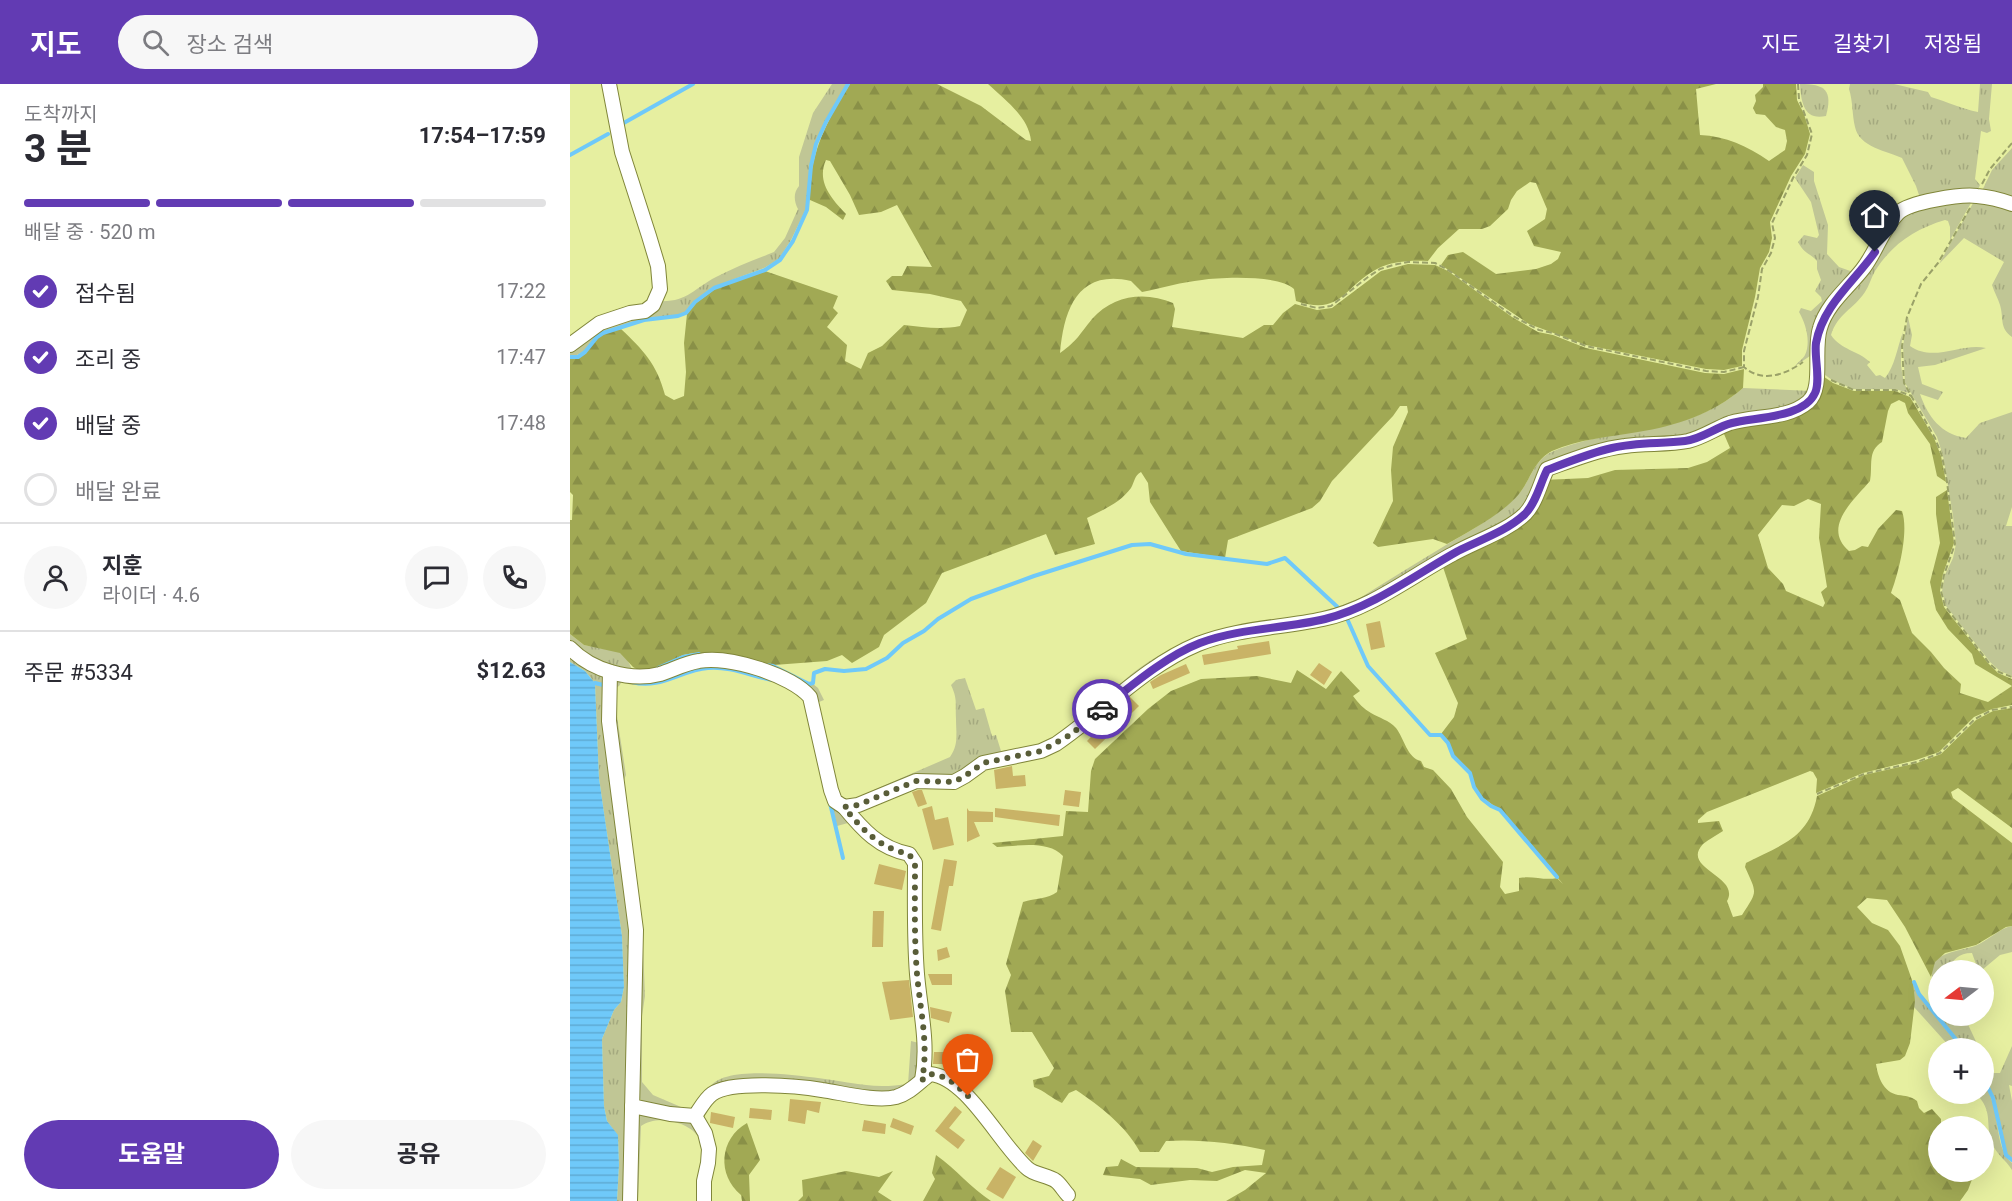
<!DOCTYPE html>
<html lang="ko">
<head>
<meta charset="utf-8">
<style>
  body { margin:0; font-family:Roboto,"Noto Sans KR",sans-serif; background:#f7f7f7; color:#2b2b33; height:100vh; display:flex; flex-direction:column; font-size:22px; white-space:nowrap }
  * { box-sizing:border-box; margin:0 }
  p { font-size:20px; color:#7c7c81 }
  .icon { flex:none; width:33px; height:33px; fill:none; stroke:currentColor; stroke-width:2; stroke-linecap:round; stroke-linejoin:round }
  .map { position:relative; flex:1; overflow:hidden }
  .details { display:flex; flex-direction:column; background:#fff; width:570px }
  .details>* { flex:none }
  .needle { width:39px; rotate:254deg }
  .buttons { position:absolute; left:1358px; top:876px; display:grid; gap:12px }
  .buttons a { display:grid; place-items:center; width:66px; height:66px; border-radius:50%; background:#fff; box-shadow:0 6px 24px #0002; font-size:30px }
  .pin { position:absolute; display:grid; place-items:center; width:51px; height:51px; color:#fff; margin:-62px -26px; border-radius:50% 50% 50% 0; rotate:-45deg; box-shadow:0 0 6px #0007 }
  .pin .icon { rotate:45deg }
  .courier { position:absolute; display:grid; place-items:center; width:60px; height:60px; margin:-30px; border:4px solid #623bb3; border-radius:50%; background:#fff; color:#222; box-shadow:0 2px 8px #0007 }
  .head em { font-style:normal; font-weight:700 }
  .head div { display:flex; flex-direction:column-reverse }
  .head { display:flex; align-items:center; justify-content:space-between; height:102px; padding:0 24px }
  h1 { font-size:39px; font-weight:700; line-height:45px }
  .bar { display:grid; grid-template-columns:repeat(4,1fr); gap:9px 6px; align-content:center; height:72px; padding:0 24px }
  .bar i { height:8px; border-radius:4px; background:#e1e1e2 }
  .bar .selected { background:#623bb3 }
  .bar p { grid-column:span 4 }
  .line { display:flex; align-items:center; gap:15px; padding:0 24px; border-top:2px solid #e1e1e2 }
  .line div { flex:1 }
  .round { display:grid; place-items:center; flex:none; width:63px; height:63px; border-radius:32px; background:#f7f7f7 }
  ol { padding:0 24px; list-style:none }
  li { display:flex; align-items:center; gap:18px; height:66px }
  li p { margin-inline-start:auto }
  li .icon { padding:6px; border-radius:50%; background:#623bb3; color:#fff; stroke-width:4 }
  li:last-child { color:#7c7c81 }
  li i { width:33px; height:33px; border:3px solid #e1e1e2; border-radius:50% }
  .button { display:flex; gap:12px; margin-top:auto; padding:12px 24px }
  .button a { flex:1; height:69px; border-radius:36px; background:#623bb3; color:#fff; font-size:24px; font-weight:700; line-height:69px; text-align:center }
  .button a+a { background:#f7f7f7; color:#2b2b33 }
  header { display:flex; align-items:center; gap:36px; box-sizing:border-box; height:84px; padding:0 30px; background:#623bb3; color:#fff }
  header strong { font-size:28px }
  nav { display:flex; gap:33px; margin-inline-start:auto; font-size:21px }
  .search { width:420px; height:54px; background:#f7f7f7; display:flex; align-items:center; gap:15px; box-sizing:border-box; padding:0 21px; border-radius:33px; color:#7c7c81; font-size:22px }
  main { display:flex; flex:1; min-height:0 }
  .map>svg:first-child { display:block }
</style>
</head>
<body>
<header>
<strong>지도</strong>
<div class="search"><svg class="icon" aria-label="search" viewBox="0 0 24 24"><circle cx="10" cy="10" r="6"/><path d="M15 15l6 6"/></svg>장소 검색</div>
<nav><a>지도</a><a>길찾기</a><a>저장됨</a></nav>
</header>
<main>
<section class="details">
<div class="head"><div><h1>3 분</h1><p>도착까지</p></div><em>17:54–17:59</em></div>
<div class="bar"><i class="selected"></i><i class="selected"></i><i class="selected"></i><i></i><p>배달 중 · 520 m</p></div>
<ol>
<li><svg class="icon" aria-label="check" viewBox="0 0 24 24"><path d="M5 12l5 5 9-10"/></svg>접수됨<p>17:22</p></li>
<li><svg class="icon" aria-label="check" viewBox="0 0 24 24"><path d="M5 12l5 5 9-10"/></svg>조리 중<p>17:47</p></li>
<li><svg class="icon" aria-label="check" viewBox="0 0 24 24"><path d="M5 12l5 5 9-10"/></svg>배달 중<p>17:48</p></li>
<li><i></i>배달 완료</li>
</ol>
<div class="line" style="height:108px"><a class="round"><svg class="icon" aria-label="person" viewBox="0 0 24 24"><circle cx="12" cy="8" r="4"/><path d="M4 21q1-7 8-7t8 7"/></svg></a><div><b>지훈</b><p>라이더 · 4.6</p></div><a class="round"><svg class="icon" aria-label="chat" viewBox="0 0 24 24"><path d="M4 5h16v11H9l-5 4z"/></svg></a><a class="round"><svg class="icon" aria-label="phone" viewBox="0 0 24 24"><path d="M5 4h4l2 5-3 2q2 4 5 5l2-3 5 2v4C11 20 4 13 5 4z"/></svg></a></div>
<div class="line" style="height:78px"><div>주문 #5334</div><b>$12.63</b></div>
<div class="button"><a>도움말</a><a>공유</a></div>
</section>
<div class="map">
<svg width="1442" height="1117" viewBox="0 0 1442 1117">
  <defs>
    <pattern id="grass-tufts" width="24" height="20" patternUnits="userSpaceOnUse" patternTransform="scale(1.5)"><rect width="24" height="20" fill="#c0c695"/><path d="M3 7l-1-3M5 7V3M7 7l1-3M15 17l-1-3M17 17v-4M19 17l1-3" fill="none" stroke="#a4a97f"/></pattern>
    <pattern id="forest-firs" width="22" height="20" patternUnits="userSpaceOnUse" patternTransform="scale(1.5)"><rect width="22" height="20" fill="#a1a954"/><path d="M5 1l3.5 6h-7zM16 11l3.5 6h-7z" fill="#899047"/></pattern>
    <pattern id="water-rules" width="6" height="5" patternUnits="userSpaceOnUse" patternTransform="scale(1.5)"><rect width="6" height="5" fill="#6fc9f9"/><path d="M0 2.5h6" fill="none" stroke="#5fabd4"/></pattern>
  </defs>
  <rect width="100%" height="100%" fill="#e6efa0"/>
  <g fill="url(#grass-tufts)">
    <path d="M262,0H277L255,37L245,60L240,82L236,125L221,156L209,175L194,184L143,203L124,217L115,228L107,231L74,235L33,248L26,252L14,267L7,271H0V264L11,254L87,217C117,219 123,205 146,193C165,183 184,176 204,168L215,154L228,125C224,117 223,109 229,102V73L243,29Z"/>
    <path d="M1230,0C1255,0 1263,6 1256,32C1234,37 1231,18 1230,0Z"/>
    <path d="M1280,0H1324L1358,8L1361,13C1378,18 1392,25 1408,28L1410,0H1422L1419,35L1421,47L1417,49L1411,47L1405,95L1410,101L1407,108L1351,117L1346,102L1332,74C1317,67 1289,63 1285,43C1282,30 1283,18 1279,5Z"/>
    <path d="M1442,64V117L1411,109L1422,86Z"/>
    <path d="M1233,81L1244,88V97L1258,141L1257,170L1269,183L1286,189L1259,218L1243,270L1225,282C1228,278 1233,275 1235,271C1241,258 1236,240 1229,228L1231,224L1241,227L1252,217L1251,213L1245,207L1251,196L1247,185V177C1239,168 1235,171 1228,158L1234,151L1247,154L1249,151L1241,118L1225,94Z"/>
    <path d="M1405,112L1380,156V143L1378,137L1375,136C1345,145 1322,160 1305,187C1301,194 1299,202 1295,208C1283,226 1268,229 1261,251C1271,266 1287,266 1300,278L1297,281L1306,292L1310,291L1315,294C1325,282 1327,264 1333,248C1330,268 1329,292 1339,309L1325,305H1283L1262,296L1247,285L1250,245L1331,128Z"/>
    <path d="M1407,112L1442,121V253C1429,244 1434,234 1430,221C1428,214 1424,208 1422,201L1434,178L1394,154L1369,180Z"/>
    <path d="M1338,233L1342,251L1340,262C1364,279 1392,258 1416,264L1365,281L1348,283L1352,300L1373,308L1368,316L1350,310C1358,333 1371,350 1396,354L1410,339L1442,328V423L1436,442H1442V592L1430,587L1420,578L1376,522L1372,507L1375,491L1383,474L1386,460L1383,432L1373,372L1367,353L1335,299L1333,262Z"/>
    <path d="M1173,304L1243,307L1236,316L1138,347L975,383L954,427L773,526L770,522L790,514C818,496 847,479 876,461C900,447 927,432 947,412C961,397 963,375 984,367C1049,340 1113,355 1173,304Z"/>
    <path d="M704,535L710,539L646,551L616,563L580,585L498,648L470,665L412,676L384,695L346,694L287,719L274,721L268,716L263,705L242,612C223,588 163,570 132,573C117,575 104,583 89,587C58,596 23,581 0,560V550L14,561L50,568L58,577L62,585L69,589L87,586L113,574L137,571L203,583L239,601L243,600L248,604L254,616L249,618L248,622C252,642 260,709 276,718L380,673C389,660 386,650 386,635C385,620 388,616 381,601L386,596L395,594L406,626L414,624L422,652L426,651L431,667C442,666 453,666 463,662C505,649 536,608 571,583C611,555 656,543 704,535Z"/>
    <path d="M0,568L33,591L62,846L59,1117H47L49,1081L48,1052L37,1037L34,1022L32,955L44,926L51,918L54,903L52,852L29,694L25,599L15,587L0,578Z"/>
    <path d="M142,577C169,582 215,588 233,609C246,624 255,686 260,708L265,719L278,739L267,742L238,619C233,611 223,603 214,598C200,591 150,581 133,583C99,586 94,608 54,594L49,602L45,604L44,613L56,691L53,698L72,838L75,912L72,932V998L83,1011L118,1026L126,1027L124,1029C105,1028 80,1029 68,1012L70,899L69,846L42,637L43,590C54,592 66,596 77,595C100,592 119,579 142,577Z"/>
    <path d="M1442,842V868L1430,871L1412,886L1406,880L1402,869C1388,869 1384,876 1376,886H1368V907C1349,870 1378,870 1405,862C1418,857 1429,844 1442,842Z"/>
    <path d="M1343,899L1348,911L1391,964H1381L1344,923Z"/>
    <path d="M1369,932H1394L1409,964H1395Z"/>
    <path d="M341,957L353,960L348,995L325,1009L139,1005C154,974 266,998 296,1001C310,1003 324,1002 338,1000Z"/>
    <path d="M1442,962V1002L1439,1001L1442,1017V1075L1437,1070L1433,1059L1424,1013L1413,991V971L1423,989H1430Z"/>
    <path d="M1413,996C1418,1006 1423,1017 1425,1028C1429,1046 1428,1066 1442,1079V1086C1436,1076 1426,1070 1422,1059C1415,1041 1423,1029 1409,1013L1400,1015L1397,1013L1399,1010H1413Z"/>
    <path d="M73,1029L123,1039L135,1062C131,1057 127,1050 122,1046C109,1036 84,1032 71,1042L68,1117H65L67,1030Z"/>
  </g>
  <g fill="url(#forest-firs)" fill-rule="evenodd">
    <path d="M280,0H367L411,22L456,56L461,57C459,33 435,16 418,0H1146L1126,5L1130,51C1156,52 1177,62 1199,77L1215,66L1217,57L1215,46L1206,43L1195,31L1186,30L1183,24L1186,17L1185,11L1193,3V0H1226L1227,16L1234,30L1240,50L1235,70L1221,92L1200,138L1202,154L1199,168L1190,184L1185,213L1172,266V282L1154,286L1136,285L1016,261L959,240L871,181L878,171L893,168L926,190L966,185L981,180L988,175L991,168L964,162L957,147L975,135L977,125L966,99L960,98L947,107L941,116L938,125L920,142L912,145H889L868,164L858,177C841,176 822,177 807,185C773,203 772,232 726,217L724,205C710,191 652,193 632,196C612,198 592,204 572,208L561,197C508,185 494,225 490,269C508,256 509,251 522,235C543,211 575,207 603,219L605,225L602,243L673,254L694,241H703L713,229L725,220L747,226L762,224L811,187L838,180L865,181L878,187L942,233L968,248L983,251L1016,264L1135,289L1154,290L1174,285L1173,304C1143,330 1106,342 1068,348C1039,353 1009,355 982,367C964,376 961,395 949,410C932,430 900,447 877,460L863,455L808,463L803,459L823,417L821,386L823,363L838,328L837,322H830L823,332L762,397L750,417L742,424L658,456L655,474L611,467L580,418L578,399L571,388C564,392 565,397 561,404C550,419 533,426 517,434L525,460L485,471L476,450L372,489L356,519L314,551L309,563L282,579L272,571L257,577L204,581L150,571L124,569L113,571L86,584L70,587L63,583L50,569L14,561L0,550V436H2L3,411L0,408V274C15,273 17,263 27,254C33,248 43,247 51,245C73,266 87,280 95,311L104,316L114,312L116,288L114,259L117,230L126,219L145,205L195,187L268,212L263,224L268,229L257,243L277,261L275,277L291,285L298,269L312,262L334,241C353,243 371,246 390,242L397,226L391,217L360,210L322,206L316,197L322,192H332L337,182L362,183L327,121L311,128L289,131L280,111L260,77L256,76C246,98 262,115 276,130L273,136L256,123L240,116C238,72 257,36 280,0Z"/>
    <path d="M1247,288L1263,299L1284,307H1325L1340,313L1364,354L1371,372L1376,398L1367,392L1360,360L1338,329L1335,319L1329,316L1321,320L1318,327L1312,358C1297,367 1303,382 1300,397C1285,415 1251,443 1279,467L1285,466L1292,462L1298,463L1308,445L1326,426L1332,427C1339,447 1329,488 1321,509L1330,516L1342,549L1361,568L1374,584L1391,600L1390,609L1418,618L1442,602V621L1422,625L1404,633L1369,668L1346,676L1293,689L1246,709L1247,695L1243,688L1240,687L1137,728L1128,736V739L1149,737L1153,747C1147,751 1139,755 1133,760C1110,785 1171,792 1157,817L1163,833L1172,831C1188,806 1187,810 1175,783L1176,779C1210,761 1239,755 1247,712L1294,691L1347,679L1371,670L1406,636L1423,627L1442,624V744L1388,704L1381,708L1383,714L1442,759V842L1436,843L1406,861L1375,869L1365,878L1361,893L1335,843L1317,816L1297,814L1287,823L1302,839L1318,846L1330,862L1343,899L1345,917L1340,959L1335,972L1330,976L1306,980C1308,993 1313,1008 1328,1011C1336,1012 1340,1012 1347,1017L1349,1024L1354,1029L1362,1025L1371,1035V1042H1368V1088H1402L1404,1090L1398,1106L1390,1117H656L675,1106L696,1089L675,1086L647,1097L620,1096L581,1101L570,1095L533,1091L536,1083L548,1082L551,1075L566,1083L627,1084L642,1088L663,1083L692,1081L695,1066C663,1059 629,1055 596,1057L589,1068H570C556,1042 530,1022 506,1006L499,1009L492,1019C481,1014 475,1007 464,1003L463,996L479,992L484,984L462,948H441L435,907L441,891L436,880L453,818C465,814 478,815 487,808L493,772C478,756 448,762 427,763L422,759L493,752L496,727L518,728L521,687L525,675L578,625L601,607L631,595L687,592L721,599L727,586L756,605L771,587L790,607L783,612C788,619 794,625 801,629C809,634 819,636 826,644C834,654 837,674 851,677L854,683L863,686L881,705L897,733L933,778L930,803L935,810L949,807V794C962,791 974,797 987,794L993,800L930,726L913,714L905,703L901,689L884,672L878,659L871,650L884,633L888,619L865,569L897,555L871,477L943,440L973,396L1018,394L1045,386L1118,384L1137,378L1160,364L1154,350V343L1239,319ZM1238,415L1251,420L1249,454L1257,503L1251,508L1255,519L1253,523L1216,507L1213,500L1198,484L1188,451L1212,421L1224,422Z"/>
    <path d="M1377,406L1384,459L1373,490L1370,507L1374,523L1418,579L1428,589L1442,595V602L1405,580L1402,570L1378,545L1366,526L1360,498L1370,459L1366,430V413Z"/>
    <path d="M177,1039L190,1076L179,1091L180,1117H172L171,1111C147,1091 149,1055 177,1039Z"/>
    <path d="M366,1071C386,1085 401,1104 421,1117H353L365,1095L362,1089Z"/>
    <path d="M276,1087L309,1093L323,1087L308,1108L322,1117H228L233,1112L232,1096Z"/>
  </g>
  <path fill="url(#water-rules)" d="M0,578L15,587L25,599L29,694L52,852L54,903L51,918L44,926L32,955L34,1022L37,1037L48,1051L49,1081L47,1117H0Z"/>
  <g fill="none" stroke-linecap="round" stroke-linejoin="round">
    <g stroke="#6fc9f9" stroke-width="4">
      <path d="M52,40L123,0"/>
      <path d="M0,71L38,50"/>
      <path d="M0,273H8L15,268L27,253L33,249L74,236L108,232L116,229L125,218L144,204L195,186L210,176L223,157L237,126L241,82L246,60L256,38L278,0"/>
      <path d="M196,581L203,582L239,600L243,599L244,589L255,585L274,587L296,585L317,574L333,559L354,547L368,535L401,515L464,492L562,461L580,460L616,470L697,480L715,474L775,530L798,582L860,651H871L878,659L883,672L900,689L904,703L912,715L921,722L930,726L987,793"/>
      <path d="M88,584L113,573L129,570"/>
      <path d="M62,598C90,606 111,586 138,584C160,582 181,592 202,596"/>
      <path d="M25,599L33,601"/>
      <path d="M260,719L273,774"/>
      <path d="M1344,898L1349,910L1393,964"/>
      <path d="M1413,993L1423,1014L1436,1071L1442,1076"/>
    </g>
  </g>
  <g fill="#c9b366">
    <path d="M810,537L815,563L801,566L796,540Z"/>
    <path d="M699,557L701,570L634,581L632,571L668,565L667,562Z"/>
    <path d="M749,579L762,588L754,601L740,591Z"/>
    <path d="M616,580L620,589L583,605L580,598L591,591Z"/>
    <path d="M560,613L569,622L525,665L517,657Z"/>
    <path d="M442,682L443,692L455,691L456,702L426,705L424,686Z"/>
    <path d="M348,706H352L357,720L348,723L342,708Z"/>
    <path d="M495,706L511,708L509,723L493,721Z"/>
    <path d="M362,722L365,736L378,733L384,761L363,766L352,725Z"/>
    <path d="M397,724L399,727L423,728V738H404L410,752L397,758Z"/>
    <path d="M425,724L490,731L489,742L425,733Z"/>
    <path d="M374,775L387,777L383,802H379L371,847L361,845Z"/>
    <path d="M309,780L336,787L332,806L304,800Z"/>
    <path d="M303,827H314L313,863H302Z"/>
    <path d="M377,863L380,873L368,877L367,866Z"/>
    <path d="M358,890H382V901H362Z"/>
    <path d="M339,896L343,933L320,936L312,898Z"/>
    <path d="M360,923L382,928L379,939L361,934Z"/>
    <path d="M364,968H382V980H363Z"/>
    <path d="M220,1015L251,1018L249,1029L237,1026L235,1040L218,1037Z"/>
    <path d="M385,1022L392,1028L379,1044L395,1056L388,1065L365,1047Z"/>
    <path d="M180,1024L202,1026L201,1036L179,1034Z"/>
    <path d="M141,1028L165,1033L163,1044L140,1039Z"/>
    <path d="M323,1034L344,1042L341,1051L320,1043Z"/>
    <path d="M294,1036L316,1040L315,1050L292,1047Z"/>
    <path d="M463,1056L472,1062L463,1077L455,1069Z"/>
    <path d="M430,1083L446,1093L433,1115L416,1105Z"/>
  </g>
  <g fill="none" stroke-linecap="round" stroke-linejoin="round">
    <g stroke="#80863a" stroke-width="16">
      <g id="minor">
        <path d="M0,261L30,239L60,229L75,227L83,221L90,205L88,182L79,152L52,68L39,0"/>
        <path d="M0,564C21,586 60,598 90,590C103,586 115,579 129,577C158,571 221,591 240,613L261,706L265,717L274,723L288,721L346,697L384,698L395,692L413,679L471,667L486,660C533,628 575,582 628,560C668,544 712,544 753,535C801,525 841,492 883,470C906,457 936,448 955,430C966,419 970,400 977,385C1002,376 1029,365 1055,362C1076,359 1098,361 1118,357C1134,353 1146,344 1160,339C1185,331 1217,336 1238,318C1254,305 1243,265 1250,244C1257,220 1277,205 1292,186C1306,169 1312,145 1328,129C1339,118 1391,110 1407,112C1419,113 1431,116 1442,120"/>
        <path d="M40,588L39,637L66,846L60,1117"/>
        <path d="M274,723C293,746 309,764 339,770L345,779C345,817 344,853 347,890C350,926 359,960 352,996"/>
        <path d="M62,1022L100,1030L125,1032C130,1025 135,1015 142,1010C161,996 229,1002 252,1006C273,1009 306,1018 326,1013C340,1009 349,998 360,990C397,993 429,1059 457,1084C464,1091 478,1091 486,1097C491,1101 494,1107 498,1111"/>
        <path d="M125,1032L135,1049L139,1065L138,1079L134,1097V1117"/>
      </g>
    </g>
    <g stroke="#9aa168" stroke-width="2" stroke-dasharray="6 3" stroke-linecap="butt">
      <path d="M1228,0L1229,15L1242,50L1237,71L1223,94L1202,139L1205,154L1201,169L1192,185L1188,213L1174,267V283C1192,299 1215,291 1233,278"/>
      <path d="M1412,100L1420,85L1442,59"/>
      <path d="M1400,124L1368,179L1351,200L1337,233L1332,262L1334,299L1365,354L1372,372L1377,398L1385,460L1374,491L1371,507L1375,522L1419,579L1429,588L1442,593"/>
      <path d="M731,220L747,224L761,222L798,193L810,185L823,181L838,178L865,179L878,186L943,232L969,246L983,249L1016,262L1136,287L1154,288L1174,283"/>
      <path d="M1261,296L1284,306H1325L1342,312"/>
      <path d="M1247,710L1294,690L1347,678L1370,669L1405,635L1422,626L1442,623"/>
    </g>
    <use href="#minor" stroke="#fff" stroke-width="14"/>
  </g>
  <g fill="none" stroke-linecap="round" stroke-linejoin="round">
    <path stroke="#595d38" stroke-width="6" stroke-dasharray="0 10.8" d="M398,1012C386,1001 377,991 360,990L352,996C359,960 350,926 347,890C344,853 345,817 345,779L339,770C309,764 293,746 274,723L288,721L346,697L384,698L395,692L413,679L471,667L500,651L532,625"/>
    <path stroke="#623bb3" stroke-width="8" d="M532,625C561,602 596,572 630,559C670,544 713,545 755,535C803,523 845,491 888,467C910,456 937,447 955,430C966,419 970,400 977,386C998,378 1020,369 1042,364C1066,358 1091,360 1115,357C1132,355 1146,343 1162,339C1185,333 1234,334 1245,309C1251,297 1244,273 1246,259C1253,221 1284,198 1305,168"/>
  </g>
</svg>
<div class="buttons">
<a><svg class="needle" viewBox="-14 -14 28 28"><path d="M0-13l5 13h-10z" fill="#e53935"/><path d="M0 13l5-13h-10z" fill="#7c7c81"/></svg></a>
<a>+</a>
<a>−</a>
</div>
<div class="pin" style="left:398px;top:1012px;background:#ea580c"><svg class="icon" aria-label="bag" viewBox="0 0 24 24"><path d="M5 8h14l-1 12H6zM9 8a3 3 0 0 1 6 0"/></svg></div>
<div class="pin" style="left:1305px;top:168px;background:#1f2937"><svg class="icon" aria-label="home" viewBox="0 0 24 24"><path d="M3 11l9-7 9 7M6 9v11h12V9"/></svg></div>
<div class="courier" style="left:532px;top:625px"><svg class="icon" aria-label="car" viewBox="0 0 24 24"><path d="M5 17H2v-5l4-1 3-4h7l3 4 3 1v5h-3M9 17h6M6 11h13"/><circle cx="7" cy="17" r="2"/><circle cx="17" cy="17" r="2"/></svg></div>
</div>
</main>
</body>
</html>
